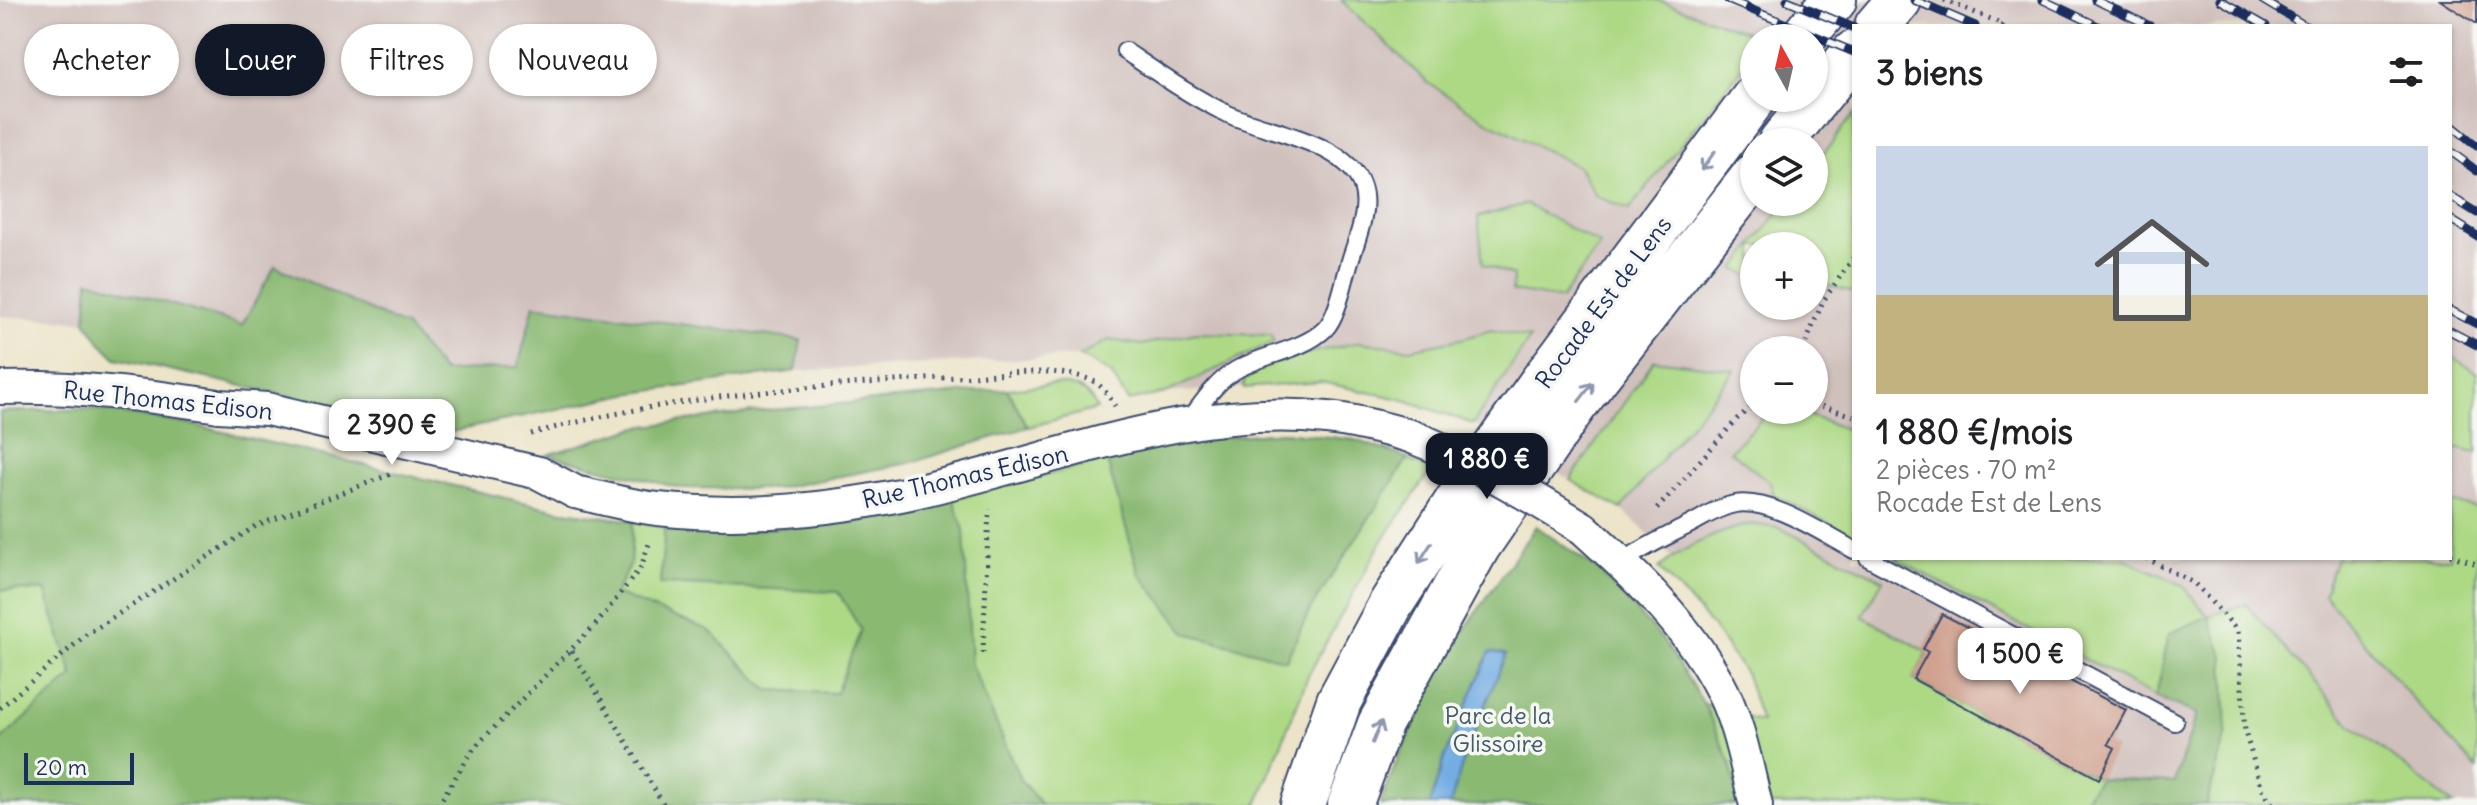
<!DOCTYPE html>
<html lang="fr">
<meta charset="utf-8">
<style>
:root{--surface:#fff;--page:#f2f2f2;--text:#202124;--muted:#757577;--accent:#111827}
body{margin:0;font-family:Delius,sans-serif;background:var(--page);color:var(--text);height:100vh;display:flex;flex-direction:column;font-size:30px;white-space:nowrap}
*{box-sizing:border-box;margin:0}
p{font-size:26px;color:var(--muted)}
.icon{flex:none;width:44px;height:44px;fill:none;stroke:currentColor;stroke-width:2;stroke-linecap:round;stroke-linejoin:round}
.map{position:relative;flex:1;overflow:hidden}
.side{position:absolute;left:1852px;top:24px;width:600px;height:536px;display:flex;flex-direction:column;background:var(--surface);border-radius:0px;box-shadow:0 2px 6px #0004}
.side>*{flex:none}
.top-card{position:absolute;left:24px;top:24px;width:760px;height:72px;display:flex;gap:16px}
.needle{width:52px;rotate:352deg}
.fabs{position:absolute;left:1740px;top:24px;display:grid;gap:16px}
.fabs a{display:grid;place-items:center;width:88px;height:88px;border-radius:50%;background:var(--surface);box-shadow:0 2px 6px #0004;font-size:40px}
.scale{position:absolute;left:24px;bottom:20px;width:110px;box-sizing:border-box;padding-left:8px;border:4px solid #1b2f5e;border-top:0;font-size:22px;line-height:28px;white-space:nowrap;color:#1b2f5e;-webkit-text-stroke:6px #f6f6f2;paint-order:stroke}
.price{position:absolute;translate:-50% -68px;padding:0 18px;border-radius:16px;background:#fff;color:#222;font-size:26px;line-height:52px;filter:drop-shadow(0 2px 4px #0008)}
.price::after{content:'';position:absolute;left:50%;top:48px;width:24px;height:18px;margin-left:-12px;background:inherit;clip-path:polygon(0 0,100% 0,50% 100%)}
.price.current{background:var(--accent);color:#fff}
ul{padding:0;list-style:none}
li{display:grid;align-content:center;gap:16px;height:424px;padding:0 24px}
li span{display:grid;place-items:center;height:248px;border-radius:0px;color:#555}
li>.icon{margin-inline-start:auto}
span .icon{width:144px;height:144px;fill:#fffc;stroke-width:1}
li b{font-size:34px}
h2{display:flex;justify-content:space-between;align-items:center;height:96px;padding:0 24px;font-size:34px}
.chip{padding:0 28px;border-radius:36px;background:var(--surface);box-shadow:0 2px 6px #0004;font-size:28px;line-height:72px}
.chip.current{background:var(--accent);color:#fff}
.map>svg:first-child{display:block}
.industrial{fill:#d0c0bc;fill-rule:evenodd}
.green{fill:#add985;stroke:#648472;stroke-width:2}
.forest{fill:#8ab972;stroke:#527468;stroke-width:2}
.water{fill:#73ade3;stroke:#476ea0;stroke-width:2}
.building{fill:#d0a18f}
.lines{fill:none;stroke-linecap:round;stroke-linejoin:round}
.service-casing{stroke:#3a4a6e;stroke-width:20}
.minor-casing{stroke:#3a4a6e;stroke-width:36}
.motorway-casing{stroke:#3a4a6e;stroke-width:48}
.path{stroke:#3a4a6e;stroke-width:5;stroke-dasharray:2 6;stroke-linecap:butt}
.service{stroke:#fff;stroke-width:16}
.minor{stroke:#fff;stroke-width:32}
.motorway{stroke:#fff;stroke-width:44}
.rail-casing{stroke:#1b2f5e;stroke-width:9}
.rail{stroke:#f6f6f2;stroke-width:6;stroke-dasharray:18;stroke-linecap:butt}
.minor-bridge-casing{stroke:#3a4a6e;stroke-width:36;stroke-linecap:butt}
.minor-bridge{stroke:#fff;stroke-width:32}
.oneway{stroke:#8d97ae}
.labels{text-anchor:middle;dominant-baseline:central;stroke-width:7;stroke-linejoin:round;paint-order:stroke}
.street-label{font-size:24px;fill:#1b2f5e;stroke:#f6f6f2}
.park-label{font-size:24px;fill:#405a68;stroke:#f6f6f2}
</style>
<div class="map">
<svg width="2477" height="805" viewBox="0 0 2477 805">
<rect width="100%" height="100%" fill="#f6f6f2"/>
<filter id="ink" filterUnits="userSpaceOnUse"><feTurbulence type="fractalNoise" baseFrequency=".0125" numOctaves="2"/><feDisplacementMap in="SourceGraphic" scale="16" xChannelSelector="R" yChannelSelector="G"/><feConvolveMatrix kernelMatrix="1 2 1 2 8 2 1 2 1" color-interpolation-filters="sRGB"/></filter>
<filter id="wash" filterUnits="userSpaceOnUse"><feTurbulence type="fractalNoise" baseFrequency=".006" numOctaves="4" result="noise"/><feDisplacementMap in="SourceGraphic" scale="32" xChannelSelector="R" yChannelSelector="G"/><feGaussianBlur stdDeviation="1.8" result="paint"/><feColorMatrix in="noise" values="0 0 0 0 0 0 0 0 0 0 0 0 0 0 0 0 0 1.4 0 .05"/><feComposite in="paint" operator="in"/></filter>
<g filter="url(#wash)">
<rect width="100%" height="100%" fill="#ece4c8"/>
<path class="industrial" d="M0 0H2477V805H1973L1892 764 1621 509 1473 424 1405 400 1321 382 1166 393 1128 401 1111 374 1080 356 796 371 627 394 451 432 116 358 100 342 86 321 0 316ZM1854 26H2450V558H1854ZM1754 38H1814V98H1754ZM1754 142H1814V202H1754ZM1754 246H1814V306H1754ZM1754 350H1814V410H1754Z"/>
<path class="green" d="M1341 0H1657L1763 38H1754V52L1629 210 1596 196 1579 167 1485 120 1427 82Z
M1854 114V292L1814 282V246H1754V278L1735 269 1786 202H1814V166Z
M1526 204 1600 245 1561 299 1512 291 1513 276 1483 264 1478 217Z
M1491 330 1530 338 1473 424 1405 400 1321 382 1244 388V375L1291 357 1360 342 1410 349 1465 338Z
M1195 333 1271 335 1274 342 1166 393 1128 401 1111 374 1080 356 1109 340 1142 345Z
M2450 355 2477 373V453L2450 447Z
M1654 360 1735 370 1621 509 1570 480Z
M1054 384C1076 385 1087 388 1097 409L1028 427 1007 389Z
M93 409 189 424 557 510 691 529 802 527 901 511 1187 440 1283 432 1355 440 1432 469 1379 546 1309 674 1257 805H0V412Z
M1771 410H1794L1854 432V537L1773 494 1770 482 1730 451Z
M2450 502 2477 508V769L2417 704 2324 595 2336 558H2450Z
M1751 524 1780 528 1883 580 1862 616 1928 652 1913 679 2099 779 2080 805H1380L1399 756 1452 648 1566 661 1761 722 1746 675 1711 625 1659 568C1685 546 1717 532 1751 524Z
M1894 558H2124L2183 585 2208 616 2246 604 2351 725 2454 805H2206L2227 733 2169 634 2156 697Z"/>
<path class="forest" d="M275 266 406 327 443 372 518 367 534 305 801 340 796 371 627 394 451 432 116 358 100 342 86 321 89 280 242 325Z
M1007 389 1028 427 909 463 774 489 680 488 547 455 638 427 761 411Z
M93 409 189 424 557 510 633 521 630 565 615 594 709 630 768 690 836 693 861 630 838 592 660 584 665 525C758 539 863 520 953 498L964 530 971 665 1021 781 1042 805H0V741L73 676 45 591 0 590V412Z
M1283 432 1355 440 1408 458 1311 608 1286 660 1187 633 1139 573 1106 458 1187 440Z
M1536 526 1599 571 1663 640 1704 704 1729 759 1740 805H1450L1463 761 1505 654 1490 652 1444 759 1430 805H1380L1399 756 1452 648Z
M2208 616 2224 657 2227 733 2206 805H2080L2099 779 2174 782 2197 714 2156 697 2169 634Z"/>
<path class="water" d="M1490 652 1506 654 1463 761 1450 805H1430L1444 759Z"/>
<g id="blocks">
<path class="building" d="M2440 0H2477V24Z
M1942 614 2126 710 2108 744 2115 748 2099 779 1913 679 1928 652 1923 649Z"/>
</g>
</g>
<g filter="url(#ink)">
<use href="#blocks" fill-opacity="0" stroke="#3a4a6e" stroke-width="2"/>
<g class="lines">
<defs>
<path id="service" d="M1125 51C1159 74 1193 98 1230 115 1268 132 1345 142 1361 184 1371 208 1357 238 1350 261 1344 280 1338 316 1325 329 1302 351 1263 354 1236 370 1215 382 1202 404 1187 423
M1868 558 2175 722
M1621 563C1643 547 1662 539 1685 527 1702 519 1717 507 1735 504 1772 498 1823 534 1854 550"/>
<path id="minor" d="M0 388C75 386 146 395 219 406
M575 492C602 498 630 506 658 509 741 518 823 511 905 494 1044 465 1183 402 1327 418 1356 421 1383 428 1410 436
M1583 528C1633 573 1684 621 1717 681 1738 718 1746 764 1756 805"/>
<path id="motorway" d="M1877 26 1899 0
M1802 38 1834 0
M1781 142 1854 53
M1303 805 1339 701 1391 604 1458 500 1542 382 1754 98
M1350 805 1380 724 1478 546 1574 406 1754 176"/>
</defs>
<use href="#service" class="service-casing"/>
<use href="#minor" class="minor-casing"/>
<use href="#motorway" class="motorway-casing"/>
<path class="path" d="M1944 0 2003 24 2002 26
M1803 350 1823 301 1854 257
M1814 404 1854 416
M531 434C670 395 814 386 958 377 997 375 1053 365 1091 380 1102 385 1109 396 1115 406
M1657 509 1738 418 1754 405
M2450 555 2477 564
M2146 558 2194 583 2238 631 2245 732 2262 789 2273 805
M572 651 664 805
M983 653 989 509
M0 708 87 634 256 526 391 474
M438 805 474 748 599 621 641 567 650 541"/>
<use href="#service" class="service"/>
<use href="#minor" class="minor"/>
<use href="#motorway" class="motorway"/>
<defs>
<path id="rail" d="M1728 0 1854 52
M1787 0 1854 28
M1914 0 1975 26
M2043 0 2098 26
M2095 0 2150 26
M2220 0 2266 26
M2262 0 2306 26
M2450 124 2477 146
M2450 151 2477 171
M2450 196 2477 213
M2450 219 2477 236
M2450 310 2477 324
M2450 331 2477 345"/>
</defs>
<use href="#rail" class="rail-casing"/>
<use href="#rail" class="rail"/>
<defs>
<path id="minor-bridge" d="M219 406 267 409 539 473 575 492
M1410 436C1472 460 1526 493 1583 528"/>
</defs>
<use href="#minor-bridge" class="minor-bridge-casing"/>
<use href="#minor-bridge" class="minor-bridge"/>
</g>
<defs><path id="oneway-shaft" d="M-6 0H5M1.5-3L5.5 0L1.5 3" fill="none" stroke-width="1.6" stroke-linecap="round" stroke-linejoin="round" transform="scale(2)"/></defs>
<g class="oneway">
<use href="#oneway-shaft" transform="translate(1708 161) rotate(126)"/>
<use href="#oneway-shaft" transform="translate(1586 392) rotate(-52)"/>
<use href="#oneway-shaft" transform="translate(1425 553) rotate(123)"/>
<use href="#oneway-shaft" transform="translate(1377 732) rotate(-68)"/>
</g>
</g>
<g class="labels">
<g class="street-label">
<text transform="translate(1603 302) rotate(-53)">Rocade Est de Lens</text>
<text transform="translate(168 400) rotate(6)">Rue Thomas Edison</text>
<text transform="translate(965 476) rotate(-13)">Rue Thomas Edison</text>
</g>
<g class="park-label">
<text x="1498" y="715">Parc de la<tspan x="1498" dy="28">Glissoire</tspan></text>
</g>
</g>
</svg>
<div class="fabs">
<a><svg class="needle" viewBox="-14 -14 28 28"><path d="M0-13l5 13h-10z" fill="#e53935"/><path d="M0 13l5-13h-10z" fill="#757577"/></svg></a>
<a><svg class="icon" aria-label="layers" viewBox="0 0 24 24"><path d="M12 4l9 5-9 5-9-5zM3 14l9 5 9-5"/></svg></a>
<a>+</a>
<a>−</a>
</div>
<div class="scale">20 m</div>
<b class="price" style="left:392px;top:467px">2 390 €</b>
<b class="price current" style="left:1487px;top:501px">1 880 €</b>
<b class="price" style="left:2020px;top:696px">1 500 €</b>
<div class="top-card">
<a class="chip">Acheter</a>
<a class="chip current">Louer</a>
<a class="chip">Filtres</a>
<a class="chip">Nouveau</a>
</div>
<section class="side">
<h2>3 biens<svg class="icon" aria-label="filters" viewBox="0 0 24 24"><path d="M4 7h16M4 17h16"/><circle cx="9" cy="7" r="2"/><circle cx="15" cy="17" r="2"/></svg></h2>
<ul>
<li><span style="background:linear-gradient(#c9d6e8 60%,#c2b280 0)"><svg class="icon" aria-label="home" viewBox="0 0 24 24"><path d="M3 11l9-7 9 7M6 9v11h12V9"/></svg></span><div><b>1 880 €/mois</b><p>2 pièces · 70 m²</p><p>Rocade Est de Lens</p></div></li>
</ul>
</section>
</div>
